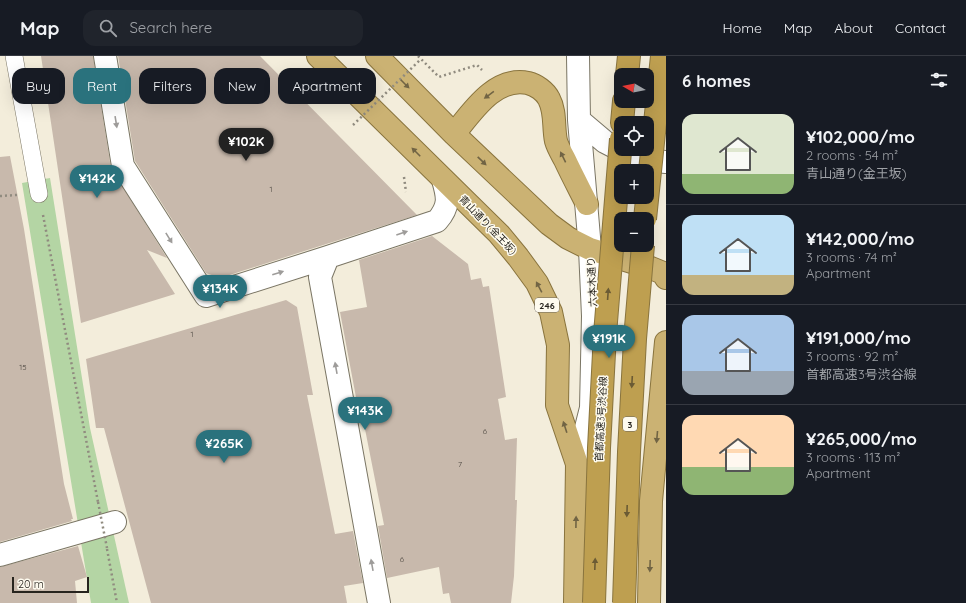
<!DOCTYPE html>
<meta charset="utf-8">
<style>
:root{--surface:#171b24;--page:#20242c;--text:#f1f3f6;--muted:#9ea1a6;--line:#363941;--accent:#2a727d}
body{margin:0;font-family:Quicksand,"Noto Sans JP",sans-serif;background:var(--page);color:var(--text);height:100vh;display:flex;flex-direction:column;font-size:15px;white-space:nowrap}
*{box-sizing:border-box;margin:0}
p{font-size:13px;color:var(--muted)}
.icon{flex:none;width:22px;height:22px;fill:none;stroke:currentColor;stroke-width:2;stroke-linecap:round;stroke-linejoin:round}
.map{position:relative;flex:1;overflow:hidden}
.drawer{display:flex;flex-direction:column;background:var(--surface);width:300px}
.drawer>*{flex:none}
.top-card{position:absolute;left:12px;top:12px;width:380px;height:36px;display:flex;gap:8px}
.needle{width:26px;rotate:279deg}
.tools{position:absolute;left:614px;top:12px;display:grid;gap:8px}
.tools a{display:grid;place-items:center;width:40px;height:40px;border-radius:8px;background:var(--surface);box-shadow:0 4px 16px #0002;font-size:20px}
.scale{position:absolute;left:12px;bottom:10px;width:77px;box-sizing:border-box;padding-left:4px;border:2px solid #27241e;border-top:0;font-size:11px;line-height:14px;white-space:nowrap;color:#27241e;-webkit-text-stroke:3px #fefbef;paint-order:stroke}
.price{position:absolute;translate:-50% -34px;padding:0 9px;border-radius:14px;background:var(--accent);color:#fff;font-size:13px;line-height:26px;filter:drop-shadow(0 1px 2px #0008)}
.price::after{content:'';position:absolute;left:50%;top:24px;width:12px;height:9px;margin-left:-6px;background:inherit;clip-path:polygon(0 0,100% 0,50% 100%)}
.price.on{background:#222;color:#fff}
ul{padding:0;list-style:none}
li{display:flex;align-items:center;gap:12px;height:100px;padding:0 16px}
li+li{border-top:1px solid var(--line)}
li span{display:grid;place-items:center;flex:none;width:112px;height:80px;border-radius:12px;color:#555}
li>.icon{margin-inline-start:auto}
span .icon{width:48px;height:48px;fill:#fffc;stroke-width:1}
li b{font-size:17px}
h2{display:flex;justify-content:space-between;align-items:center;height:48px;padding:0 16px;font-size:17px}
.chip{padding:0 14px;border-radius:12px;background:var(--surface);box-shadow:0 4px 16px #0002;font-size:14px;line-height:36px}
.chip.on{background:var(--accent);color:#fff}
header{display:flex;align-items:center;gap:24px;box-sizing:border-box;height:56px;padding:0 20px;background:var(--surface);border-bottom:1px solid var(--line)}
header strong{font-size:19px}
nav{display:flex;gap:22px;margin-inline-start:auto;font-size:14px}
.search{width:280px;height:36px;background:var(--page);display:flex;align-items:center;gap:10px;box-sizing:border-box;padding:0 14px;border-radius:12px;color:var(--muted);font-size:15px}
main{display:flex;flex:1;min-height:0}
.map>svg:first-child{display:block}
.green{fill:#b4d5a4}
.building{fill:#c8b9ac}
.lines{fill:none;stroke-linecap:round;stroke-linejoin:round}
.pedestrian-casing{stroke:#7a7564;stroke-width:18}
.minor-casing{stroke:#7a7564;stroke-width:24}
.secondary-casing{stroke:#7a7564;stroke-width:24}
.trunk-casing{stroke:#89743e;stroke-width:24}
.motorway-casing{stroke:#89743e;stroke-width:24}
.path{stroke:#908b7f;stroke-width:2.5;stroke-dasharray:2 3;stroke-linecap:butt}
.pedestrian{stroke:#fff;stroke-width:17}
.minor{stroke:#fff;stroke-width:22}
.secondary{stroke:#fff;stroke-width:22}
.trunk{stroke:#cbb273;stroke-width:22}
.motorway{stroke:#be9f50;stroke-width:22}
.motorway-bridge-casing{stroke:#89743e;stroke-width:24;stroke-linecap:butt}
.path-bridge{stroke:#908b7f;stroke-width:2.5;stroke-dasharray:2 3;stroke-linecap:butt}
.motorway-bridge{stroke:#be9f50;stroke-width:22}
.oneway{fill:#716444}
.oneway2{fill:#9e9c9a}
.oneway3{fill:#6b5b34}
.labels{text-anchor:middle;dominant-baseline:central;stroke-width:3;stroke-linejoin:round;paint-order:stroke}
.number-label{font-size:8px;fill:#4f4942}
.shield{fill:#fefbef;stroke:#68645d;stroke-width:1}
.shield-label{font-size:9px;font-weight:bold;fill:#27241e}
.street-label{font-size:10px;fill:#27241e;stroke:#fefbef}
</style>
<header>
<strong>Map</strong>
<div class="search"><svg class="icon" aria-label="search" viewBox="0 0 24 24"><circle cx="10" cy="10" r="6"/><path d="M15 15l6 6"/></svg>Search here</div>
<nav><a>Home</a><a>Map</a><a>About</a><a>Contact</a></nav>
</header>
<main>
<div class="map">
<svg width="666" height="547" viewBox="0 0 666 547">
<rect width="100%" height="100%" fill="#f3eddb"/>
<path class="green" d="M50 122 90 372 129 547H91L22 127Z"/>
<path class="building" d="M41 0H93L111 112 167 202 147 194 175 238 81 267Z
M118 0H260L417 159 220 222 206 217 135 105Z
M10 100 24 173 64 428 73 463H71L72 465 0 486V101Z
M432 180 468 208 471 224 481 222 483 231 489 230 506 341 498 343 505 384 517 382 515 444H517L514 520 511 547H451L449 537 443 538 439 511 387 522 378 470 384 469 364 368H361L340 256 367 251 359 204Z
M286 244 297 251 313 339H307L335 478 353 475 363 527 344 530 347 547H151L104 372H96L86 303Z
M78 490 87 521 75 525 77 547H0V511Z"/>
<g class="lines">
<defs>
<path id="pedestrian" d="M14 0 39 138"/>
<path id="minor" d="M105 0 123 110 206 240 328 201 437 165C450 150 448 141 443 124
M328 201 320 221 379 547
M0 499 115 466"/>
<path id="secondary" d="M579 64 605 86 638 103 666 106
M577 408 591 352 593 260 590 193 579 64 578 0"/>
<path id="trunk" d="M318 0 499 178 518 201 537 227 551 256 558 289 557 349 577 408 575 547
M377 0 454 78 549 168 568 182 590 193 651 212 663 217 666 222
M454 78C472 56 495 20 528 27 536 29 545 35 549 43 556 56 553 71 556 85 558 92 562 98 565 104 572 119 580 134 587 148
M649 547 651 445 666 286"/>
<path id="motorway" d="M627 19 629 0
M622 67 624 45"/>
</defs>
<use href="#pedestrian" class="pedestrian-casing"/>
<use href="#minor" class="minor-casing"/>
<use href="#secondary" class="secondary-casing"/>
<use href="#trunk" class="trunk-casing"/>
<use href="#motorway" class="motorway-casing"/>
<path class="path" d="M418 0 439 21 477 9 482 14
M292 19 308 27
M404 121 406 136
M0 140 17 139
M43 159 98 446
M107 493 117 547"/>
<use href="#pedestrian" class="pedestrian"/>
<use href="#minor" class="minor"/>
<use href="#secondary" class="secondary"/>
<use href="#trunk" class="trunk"/>
<use href="#motorway" class="motorway"/>
<defs>
<path id="motorway-bridge" d="M645 163 662 0
M594 547 599 392 605 278 621 83
M624 547 629 396 635 283 643 189"/>
</defs>
<use href="#motorway-bridge" class="motorway-bridge-casing"/>
<path class="path-bridge" d="M353 69 421 3
M98 446 107 492"/>
<use href="#motorway-bridge" class="motorway-bridge"/>
</g>
<defs><path id="oneway-solid" d="M-6-.8H1V-3.2L6.5 0L1 3.2V.8H-6Z"/></defs>
<g class="oneway">
<use href="#oneway-solid" transform="translate(405 28) rotate(45)"/>
<use href="#oneway-solid" transform="translate(489 39) rotate(144)"/>
<use href="#oneway-solid" transform="translate(416 96) rotate(-135)"/>
<use href="#oneway-solid" transform="translate(563 101) rotate(-116)"/>
<use href="#oneway-solid" transform="translate(482 105) rotate(44)"/>
<use href="#oneway-solid" transform="translate(539 231) rotate(-118)"/>
<use href="#oneway-solid" transform="translate(565 371) rotate(-108)"/>
<use href="#oneway-solid" transform="translate(657 381) rotate(95)"/>
<use href="#oneway-solid" transform="translate(576 466) rotate(-89)"/>
<use href="#oneway-solid" transform="translate(650 510) rotate(92)"/>
</g>
<g class="oneway2">
<use href="#oneway-solid" transform="translate(116 66) rotate(81)"/>
<use href="#oneway-solid" transform="translate(402 177) rotate(-19)"/>
<use href="#oneway-solid" transform="translate(169 182) rotate(58)"/>
<use href="#oneway-solid" transform="translate(278 217) rotate(-17)"/>
<use href="#oneway-solid" transform="translate(336 312) rotate(-100)"/>
<use href="#oneway-solid" transform="translate(372 509) rotate(-100)"/>
</g>
<g class="oneway3">
<use href="#oneway-solid" transform="translate(608 238) rotate(-86)"/>
<use href="#oneway-solid" transform="translate(632 326) rotate(93)"/>
<use href="#oneway-solid" transform="translate(627 455) rotate(92)"/>
<use href="#oneway-solid" transform="translate(595 508) rotate(-88)"/>
</g>
<g class="labels">
<g class="number-label">
<text x="271" y="133">1</text>
<text x="192" y="278">1</text>
<text x="23" y="311">15</text>
<text x="485" y="375">6</text>
<text x="460" y="408">7</text>
<text x="402" y="503">6</text>
</g>
<g class="shield">
<rect x="535" y="242" width="24" height="14" rx="3"/>
<rect x="623" y="361" width="14" height="14" rx="3"/>
</g>
<g class="shield-label">
<text x="547" y="249">246</text>
<text x="630" y="368">3</text>
</g>
<g class="street-label">
<text transform="translate(488 169) rotate(46)">青山通り(金王坂)</text>
<text transform="translate(592 226) rotate(-93)">六本木通り</text>
<text transform="translate(601 363) rotate(-87)">首都高速3号渋谷線</text>
</g>
</g>
</svg>
<div class="tools">
<a><svg class="needle" viewBox="-14 -14 28 28"><path d="M0-13l5 13h-10z" fill="#e53935"/><path d="M0 13l5-13h-10z" fill="#9ea1a6"/></svg></a>
<a><svg class="icon" aria-label="locate" viewBox="0 0 24 24"><circle cx="12" cy="12" r="6"/><path d="M12 2v4M12 18v4M2 12h4M18 12h4"/></svg></a>
<a>+</a>
<a>−</a>
</div>
<div class="scale">20 m</div>
<b class="price on" style="left:246px;top:106px">¥102K</b>
<b class="price" style="left:97px;top:143px">¥142K</b>
<b class="price" style="left:220px;top:253px">¥134K</b>
<b class="price" style="left:609px;top:303px">¥191K</b>
<b class="price" style="left:365px;top:375px">¥143K</b>
<b class="price" style="left:224px;top:408px">¥265K</b>
<div class="top-card">
<a class="chip">Buy</a>
<a class="chip on">Rent</a>
<a class="chip">Filters</a>
<a class="chip">New</a>
<a class="chip">Apartment</a>
</div>
</div>
<section class="drawer">
<h2>6 homes<svg class="icon" aria-label="filters" viewBox="0 0 24 24"><path d="M4 7h16M4 17h16"/><circle cx="9" cy="7" r="2"/><circle cx="15" cy="17" r="2"/></svg></h2>
<ul>
<li><span style="background:linear-gradient(#dfe7d0 75%,#8fb573 0)"><svg class="icon" aria-label="home" viewBox="0 0 24 24"><path d="M3 11l9-7 9 7M6 9v11h12V9"/></svg></span><div><b>¥102,000/mo</b><p>2 rooms · 54 m²</p><p>青山通り(金王坂)</p></div></li>
<li><span style="background:linear-gradient(#bfe0f5 75%,#c2b280 0)"><svg class="icon" aria-label="home" viewBox="0 0 24 24"><path d="M3 11l9-7 9 7M6 9v11h12V9"/></svg></span><div><b>¥142,000/mo</b><p>3 rooms · 74 m²</p><p>Apartment</p></div></li>
<li><span style="background:linear-gradient(#a9c7e8 70%,#9aa5b1 0)"><svg class="icon" aria-label="home" viewBox="0 0 24 24"><path d="M3 11l9-7 9 7M6 9v11h12V9"/></svg></span><div><b>¥191,000/mo</b><p>3 rooms · 92 m²</p><p>首都高速3号渋谷線</p></div></li>
<li><span style="background:linear-gradient(#ffd9b3 65%,#8fb573 0)"><svg class="icon" aria-label="home" viewBox="0 0 24 24"><path d="M3 11l9-7 9 7M6 9v11h12V9"/></svg></span><div><b>¥265,000/mo</b><p>3 rooms · 113 m²</p><p>Apartment</p></div></li>
</ul>
</section>
</main>
